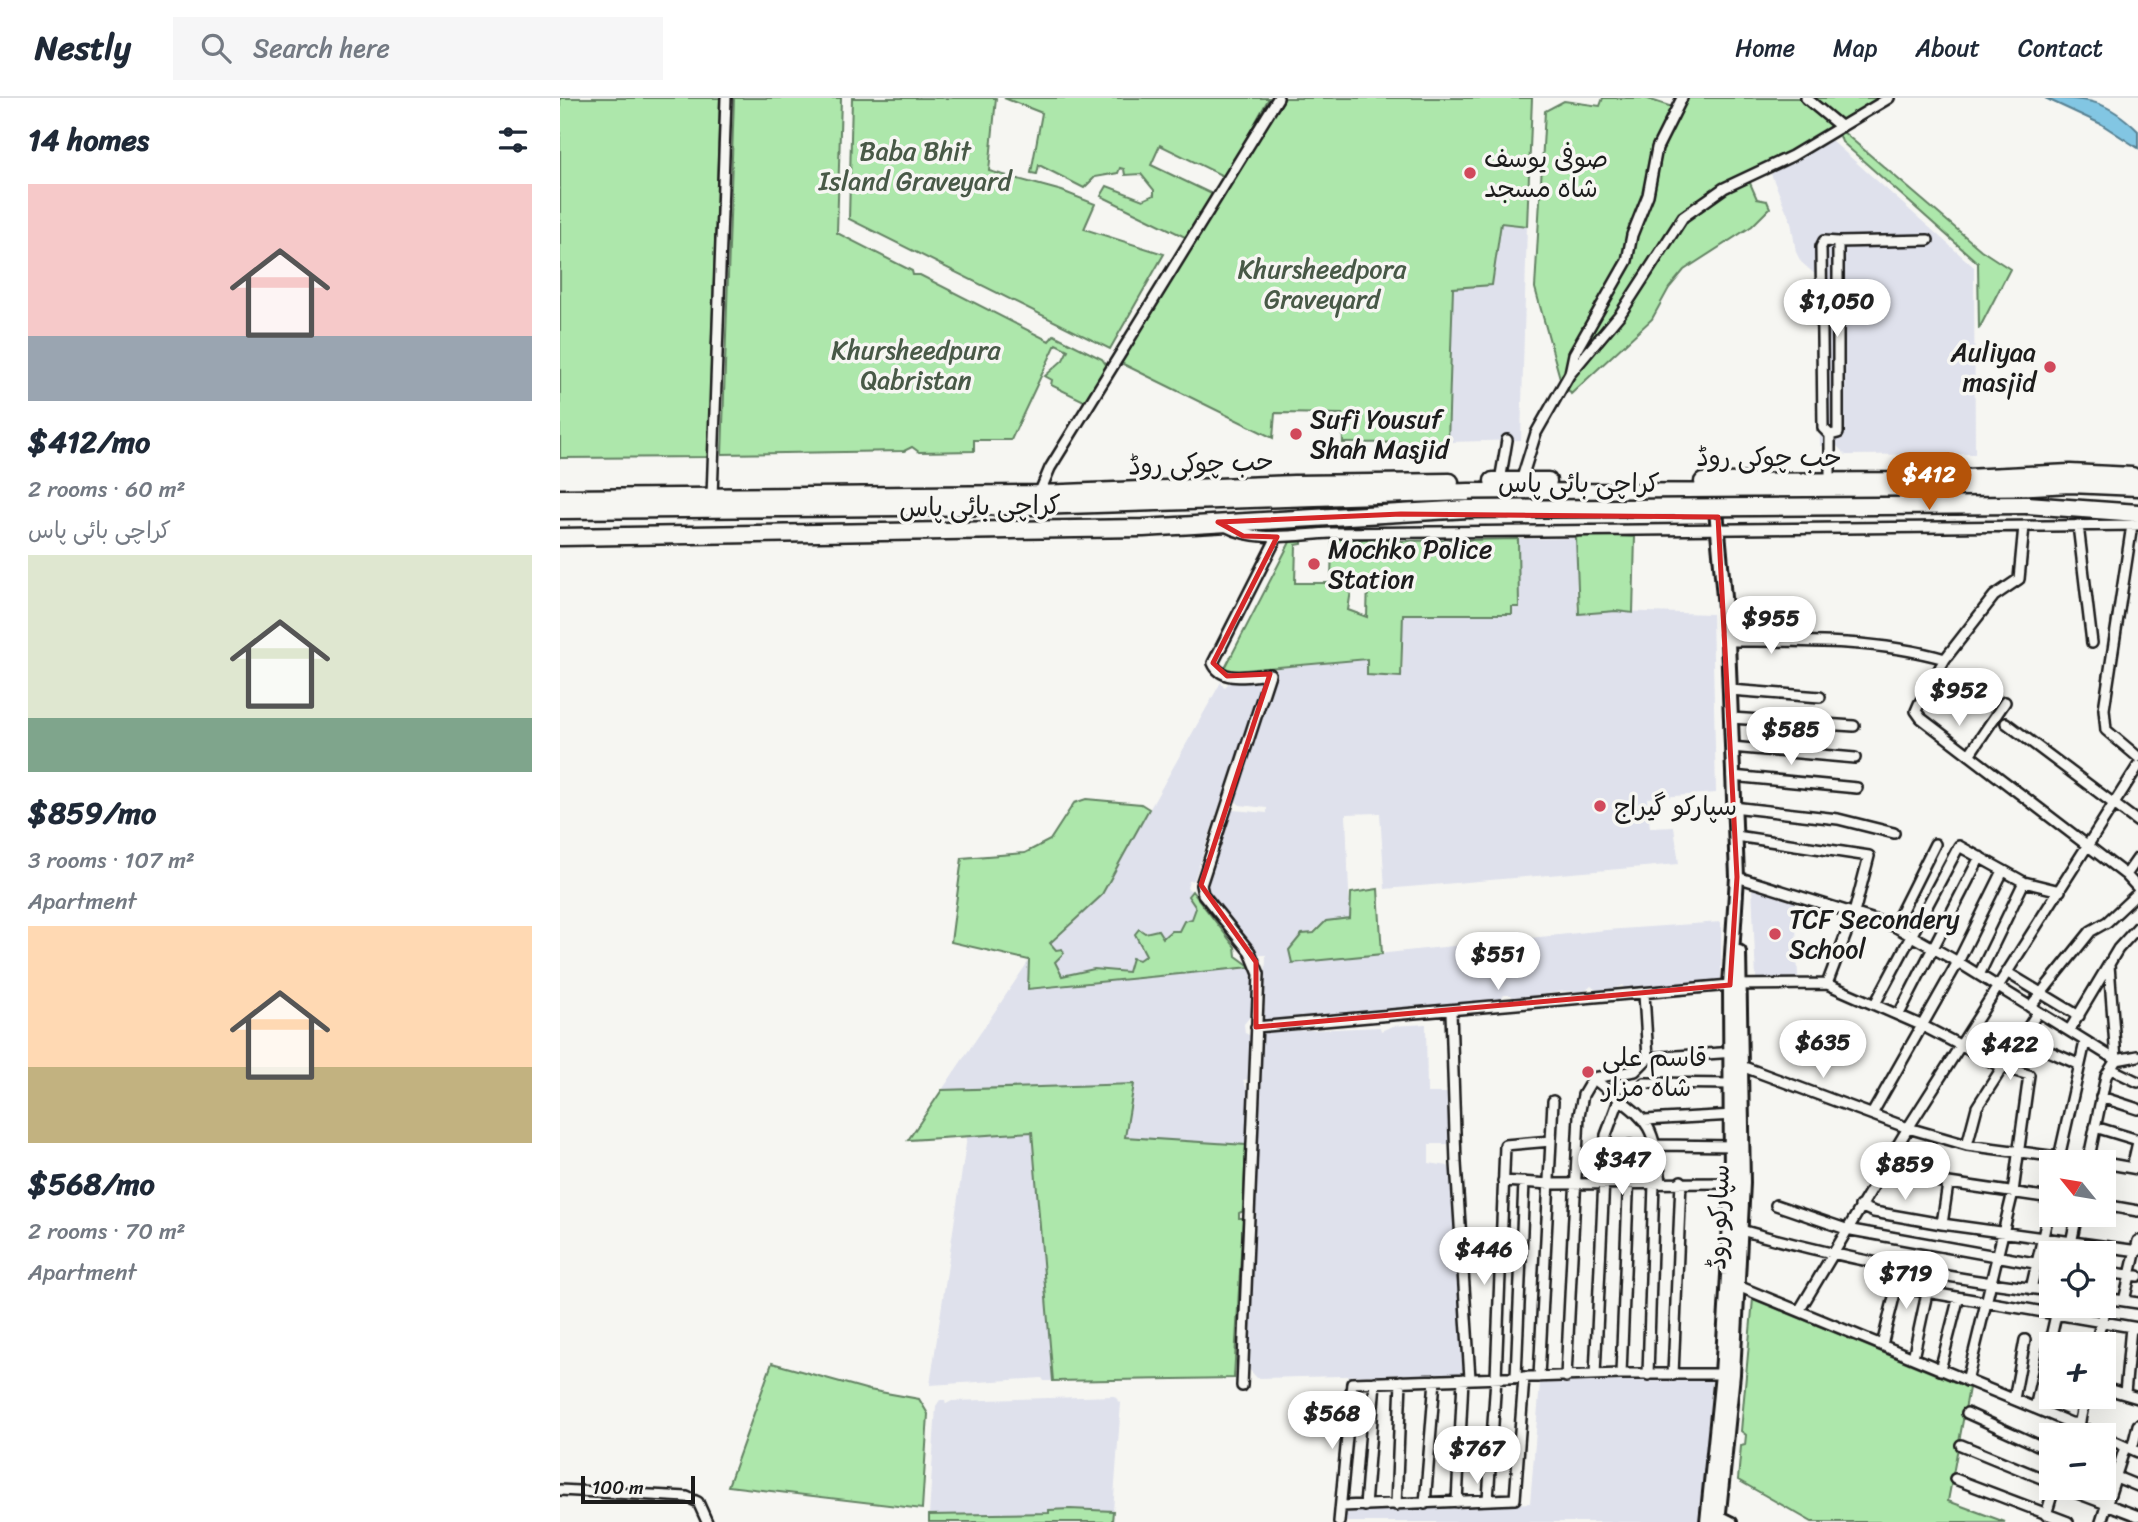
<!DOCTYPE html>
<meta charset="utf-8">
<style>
:root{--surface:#fff;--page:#f6f6f7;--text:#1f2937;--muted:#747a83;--line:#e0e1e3;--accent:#b45309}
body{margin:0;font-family:Sriracha,"Playpen Sans Arabic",sans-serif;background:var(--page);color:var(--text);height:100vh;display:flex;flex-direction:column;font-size:26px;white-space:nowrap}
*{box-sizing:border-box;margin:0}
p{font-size:23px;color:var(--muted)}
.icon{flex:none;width:38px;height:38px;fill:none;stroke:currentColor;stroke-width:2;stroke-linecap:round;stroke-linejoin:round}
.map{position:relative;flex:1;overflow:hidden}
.details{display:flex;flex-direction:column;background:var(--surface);width:560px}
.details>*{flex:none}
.needle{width:46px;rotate:300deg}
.tools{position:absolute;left:1479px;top:1052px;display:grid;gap:14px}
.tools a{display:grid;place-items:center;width:77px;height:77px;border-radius:0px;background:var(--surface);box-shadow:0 7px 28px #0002;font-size:35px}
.scale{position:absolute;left:21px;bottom:18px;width:114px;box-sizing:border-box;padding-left:7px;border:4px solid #1c1c1c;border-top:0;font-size:19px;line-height:24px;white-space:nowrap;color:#1c1c1c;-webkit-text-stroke:5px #f6f6f2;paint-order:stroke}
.price{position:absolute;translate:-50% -60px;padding:0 16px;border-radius:24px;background:#fff;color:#222;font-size:23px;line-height:46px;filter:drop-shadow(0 2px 4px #0008)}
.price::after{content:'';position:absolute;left:50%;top:42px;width:21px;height:16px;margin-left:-10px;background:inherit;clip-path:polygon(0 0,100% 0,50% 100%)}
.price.current{background:var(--accent);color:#fff}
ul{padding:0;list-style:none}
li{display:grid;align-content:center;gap:14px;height:371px;padding:0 28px}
li span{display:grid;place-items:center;height:217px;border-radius:0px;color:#555}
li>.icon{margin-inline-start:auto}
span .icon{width:126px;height:126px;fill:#fffc;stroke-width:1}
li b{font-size:30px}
h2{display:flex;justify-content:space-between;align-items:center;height:84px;padding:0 28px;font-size:30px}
header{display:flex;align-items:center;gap:42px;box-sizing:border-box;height:98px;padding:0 35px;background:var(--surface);border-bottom:2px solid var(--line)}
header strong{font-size:33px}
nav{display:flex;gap:38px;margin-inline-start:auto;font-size:24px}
.search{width:490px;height:63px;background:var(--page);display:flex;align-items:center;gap:18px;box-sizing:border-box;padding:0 24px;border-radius:0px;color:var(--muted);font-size:26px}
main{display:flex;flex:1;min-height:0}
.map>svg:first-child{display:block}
.built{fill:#dfe1ec}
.green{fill:#ade7ab;stroke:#648264;stroke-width:2;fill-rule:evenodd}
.water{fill:#82c6e3;stroke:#598293;stroke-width:2}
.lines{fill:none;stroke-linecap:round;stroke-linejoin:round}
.street-casing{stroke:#1c1c1c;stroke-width:14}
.secondary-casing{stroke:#1c1c1c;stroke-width:18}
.highway-casing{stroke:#1c1c1c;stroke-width:21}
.street{stroke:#f6f6f2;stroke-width:9}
.secondary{stroke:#f6f6f2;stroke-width:12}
.highway{stroke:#f6f6f2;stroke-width:16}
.highway-bridge-casing{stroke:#1c1c1c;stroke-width:21;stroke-linecap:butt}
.highway-bridge{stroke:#f6f6f2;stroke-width:16}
.marked{fill:none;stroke:#d62828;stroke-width:5;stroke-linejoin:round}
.poi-dot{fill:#d1495b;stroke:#f6f6f2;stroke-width:2.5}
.labels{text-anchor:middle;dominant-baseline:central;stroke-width:7;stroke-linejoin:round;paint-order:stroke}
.park-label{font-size:26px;fill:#485947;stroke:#f6f6f2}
.poi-label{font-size:26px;fill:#1c1c1c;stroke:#f6f6f2;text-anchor:start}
.street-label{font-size:26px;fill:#1c1c1c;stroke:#f6f6f2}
</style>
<header>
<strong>Nestly</strong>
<div class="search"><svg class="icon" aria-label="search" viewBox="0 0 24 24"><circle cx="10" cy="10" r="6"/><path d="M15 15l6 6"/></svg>Search here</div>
<nav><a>Home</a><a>Map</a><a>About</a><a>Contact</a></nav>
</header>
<main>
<section class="details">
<h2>14 homes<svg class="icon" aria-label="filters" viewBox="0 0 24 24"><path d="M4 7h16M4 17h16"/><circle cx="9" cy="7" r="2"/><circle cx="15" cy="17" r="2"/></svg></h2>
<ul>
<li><span style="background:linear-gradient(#f6c9c9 70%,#9aa5b1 0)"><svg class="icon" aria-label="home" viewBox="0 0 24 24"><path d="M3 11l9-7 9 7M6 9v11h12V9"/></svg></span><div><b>$412/mo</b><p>2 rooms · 60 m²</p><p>کراچی بائی پاس</p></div></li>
<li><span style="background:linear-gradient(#dfe7d0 75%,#7fa58c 0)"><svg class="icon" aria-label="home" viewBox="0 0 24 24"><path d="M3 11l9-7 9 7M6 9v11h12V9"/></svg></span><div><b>$859/mo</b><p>3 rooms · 107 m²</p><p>Apartment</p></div></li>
<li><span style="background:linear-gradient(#ffd9b3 65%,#c2b280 0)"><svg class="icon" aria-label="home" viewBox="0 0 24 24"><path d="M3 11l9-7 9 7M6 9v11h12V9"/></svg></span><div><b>$568/mo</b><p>2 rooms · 70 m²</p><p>Apartment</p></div></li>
</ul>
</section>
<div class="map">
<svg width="1578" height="1424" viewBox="0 0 1578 1424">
<rect width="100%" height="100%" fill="#f6f6f2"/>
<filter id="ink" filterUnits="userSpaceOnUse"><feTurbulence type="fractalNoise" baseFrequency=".0143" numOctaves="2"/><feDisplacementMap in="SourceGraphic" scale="14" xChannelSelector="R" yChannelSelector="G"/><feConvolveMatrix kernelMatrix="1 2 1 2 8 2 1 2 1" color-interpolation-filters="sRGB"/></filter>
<g filter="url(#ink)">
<path class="built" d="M1271 42 1414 169 1415 356 1286 357 1277 348H1260L1258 179 1241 164 1236 154 1231 124 1211 76Z
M941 125 967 128 961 342 888 344 893 189Z
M1016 440 1017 511 1020 515 1056 513 1152 516 1156 695 1087 700 1090 730 1114 729 1119 766 825 791 820 715 786 716 790 820 766 823 729 852 732 865 1046 832 1161 824V884L1090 890 1065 891 1062 887 1053 892 1037 893 1031 888 1024 894 1005 893 954 901 951 897H944L940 903 905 906 896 904 893 908 831 914 823 910 820 916 704 923 706 857H697L646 794 669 716 673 712 707 715V710L680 707 671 699 717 569 807 561 843 574V516H952V509H958V441Z
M702 583 634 782 629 783 627 790 632 793 629 798 636 810 632 821 619 833 602 840 580 831 579 848 586 857 569 874 534 871 502 878 495 864 496 853 489 845 541 798 661 584 664 590 670 584Z
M1192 789 1235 802 1238 879 1196 882Z
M468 864V891L691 869 694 874 692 916 684 926 685 935 691 938 689 981 683 982 689 996 686 1047 565 1040 573 986 382 992Z
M866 926 867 995H888L890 1046H869V1065L888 1068 891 1075 904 1269 901 1275 697 1280 687 1269 702 934 820 929 821 933 832 928Z
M472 1034 493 1283H484L482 1280 370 1287 407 1039Z
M1152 1281 1140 1424H783L784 1415 970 1405 980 1285Z
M554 1298 561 1305 553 1413 510 1411 489 1415 369 1417 376 1308 380 1302H385L386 1306 392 1303Z"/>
<path class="green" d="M0 0H160L148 359 0 360Z
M174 0H281L277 135 352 173 353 177H360L489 243 494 237 542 261 547 268 526 304 491 287 492 282 485 278 503 262 508 252 496 246 451 342H414V353L359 354 352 349 344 353 162 356Z
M292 0H436L429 73 502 93 535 106 524 131 604 156 550 251 289 121Z
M444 0H709L665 79 600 47 591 67 654 97 644 113 639 115 640 120 627 140 541 98 547 88 583 102 594 97V92L581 76 565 77 564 71 560 70 558 75 535 79 524 90 479 67 477 76 471 75 482 15Z
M725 0H972L967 128 941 125 932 187 893 190 888 344 783 345 782 316 715 315 713 340 559 264Z
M1043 0H1085L1112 9 1117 0H1323L1238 51 1186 76 1197 101 1207 103 1210 110 1192 128 1124 172 1109 190 1092 221 1011 296 1000 280 975 190 985 13 1004 3 1040 8Z
M1282 33 1421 152 1450 171 1419 231 1418 165 1282 44 1279 35Z
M1023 436 1075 439 1073 515 1056 513 1019 516 1016 440Z
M772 440 841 443 958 441 959 509H952V516H843L841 579 807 577V561L663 574 730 444 742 443V446L736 447 735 485H771ZM803 481H808L807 519 788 512 792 486H803Z
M526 701 581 706 589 711 541 798 490 845 496 852 502 851 504 855 495 864 502 878 534 871 568 874 572 860 579 862 586 857 575 836 579 831 585 835 598 832 603 840 611 833H619L624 823 632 821 636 810 628 798 632 793 675 849 676 858 691 869 468 891 469 862 391 844 402 760 465 755 490 742 514 705Z
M818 791 822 856 732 865 729 852 742 836 754 835 766 823 790 820 791 795Z
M574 986 565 1039 686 1047 683 1113 679 1115V1120H683L674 1280 493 1283 472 1034 348 1042 382 992Z
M1193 1201 1409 1290 1388 1403 1445 1424H1252L1178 1382 1181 1348 1185 1347 1186 1337 1181 1333Z
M212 1265 309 1292 359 1301 368 1316 362 1411 168 1388Z
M510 1411 553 1413 552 1424H369V1417L489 1415V1412Z"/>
<path class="water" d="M1485 0C1527 0 1547 2 1578 33V50L1541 26Z"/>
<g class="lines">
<defs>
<path id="street" d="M1246 0 1281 29
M1010 275 1014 256 1067 163 1072 137 1088 97 1097 50 1122 0
M1270 337 1263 330 1261 149 1264 143 1278 144
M940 383 947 342
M961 383 976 335 1009 277 1061 215 1123 119 1164 90 1232 58 1329 0
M1270 383V337L1278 335V144L1368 142
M479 396 490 370 718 0
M152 399 166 0
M1518 427 1532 545
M1572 427 1544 611 1546 632 1578 659
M665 428C697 445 735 437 770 435L1578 427
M1168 543C1240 543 1315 541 1385 561L1359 606 1356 613 1361 620 1566 777 1578 790
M1385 561 1434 498 1459 481 1464 428
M1170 592 1260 599
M1171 620 1294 628
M1446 625 1578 724
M1171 649 1295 660
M1409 657 1445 604
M1172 678 1297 690
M1173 709 1278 721 1334 735
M1176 738 1309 758 1294 815 1267 886
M1566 777 1578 760
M1177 779 1334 828 1398 864 1556 962 1549 867
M1334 828 1375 746
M1448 875 1519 918
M1419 877 1464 784
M1084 896 1088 960
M1315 906 1399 748 1464 784 1500 793
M1470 909 1531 833 1547 824 1578 795
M891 914 896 1065 910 1280
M1339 916 1420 759
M696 929 1170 887 1267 886 1363 928 1442 969 1469 977 1453 1094 1407 1283
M1509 933 1558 851 1578 829
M1461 941 1518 966
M1176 966 1348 1030 1407 1047 1536 1064
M1551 971 1578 984
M1033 980 1075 973 1088 960 1175 954
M1033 980C1083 1022 1094 1015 1101 1085
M1084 985 1173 986
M1541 999 1578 1011
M1312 1016 1398 864 1443 773
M1085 1022 1174 1017
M1535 1029 1578 1042
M1097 1047 1176 1048
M1407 1047 1417 1009 1478 914
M1498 1064 1525 944
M1528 1064 1546 978 1556 962 1578 958
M1544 1065 1578 1071
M1572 1070 1578 1044
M1321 1075 1491 1100
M943 1083 990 1086 1175 1085
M1388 1086 1382 1126 1578 1153
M1216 1107 1286 1131 1491 1168
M1544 1107 1578 1113
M1300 1108 1314 1114 1382 1126
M1181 1132C1283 1161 1385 1180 1491 1193
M1509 1155 1517 1116
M1544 1174 1578 1178
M1178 1188 1540 1337
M1337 1189 1578 1230
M1471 1191 1491 1104
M1544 1200 1578 1205
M1564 1203 1578 1143
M1239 1213 1348 1030 1578 668
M1536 1246 1547 1201
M1322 1247 1341 1171
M1353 1260 1367 1195
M1380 1272 1398 1202
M1061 1276 1070 1047
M1035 1277 1046 1037 1059 1002
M1088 1277 1094 1085
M1113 1277 1121 1083
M956 1279 964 1084
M979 1279 993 1003
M1006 1279 1019 1017 1023 997 1033 980
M682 1288 699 876 690 854 643 796 641 787 710 576C692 577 662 586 653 565L717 439
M1544 1290 1578 1300
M1565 1295 1571 1229
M1454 1301 1465 1242
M1475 1310 1498 1208
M1407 1315 1491 1353
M1519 1328 1525 1298
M1510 1337 1514 1325
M1544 1339 1578 1354
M1401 1347 1491 1384
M1572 1351 1578 1327
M1544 1374 1578 1388
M1395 1381 1508 1424
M1504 1390 1578 1418
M0 1392 127 1399 138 1404 147 1424
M928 1402 936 1280 945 1047 991 1043
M897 1404 903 1281
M865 1406 875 1282
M836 1407 841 1283
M782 1408 955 1401 964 1279
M805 1408 815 1284
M1158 1417 1172 1424
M1486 1417 1494 1390
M779 1424 792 1285 1061 1276H1165
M1541 1424 1565 1349"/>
<path id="secondary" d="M1147 1424 1162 1276 1168 1177 1171 1085 1170 887 1177 779 1168 543 1155 401
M1158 1424 1173 1276 1183 1085 1179 854"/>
<path id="highway" d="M933 383H988
M1143 384 1344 383 1510 375 1572 378
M0 400 479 396 734 386 890 384
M1467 407 1578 415
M0 412 475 408 909 394 1345 395 1510 386 1578 389
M0 439 583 430 909 411"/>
</defs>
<use href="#street" class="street-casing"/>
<use href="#secondary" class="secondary-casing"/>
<use href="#highway" class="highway-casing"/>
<use href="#street" class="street"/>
<use href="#secondary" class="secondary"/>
<use href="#highway" class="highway"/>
<defs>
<path id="highway-bridge" d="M909 411 1467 407"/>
</defs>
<use href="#highway-bridge" class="highway-bridge-casing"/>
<use href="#highway-bridge" class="highway-bridge"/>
</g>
</g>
<path class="marked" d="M841 416 1158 419 1177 779 1170 887 696 929V864L641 787 710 576 667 578 653 565 717 439 683 438 658 424Z"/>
<g class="poi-dot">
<circle cx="910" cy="75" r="7"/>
<circle cx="1490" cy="269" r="7"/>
<circle cx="736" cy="336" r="7"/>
<circle cx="754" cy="466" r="7"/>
<circle cx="1040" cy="708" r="7"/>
<circle cx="1215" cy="836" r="7"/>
<circle cx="1028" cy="974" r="7"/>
</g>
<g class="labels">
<g class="park-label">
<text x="355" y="53">Baba Bhit<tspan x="355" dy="30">Island Graveyard</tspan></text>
<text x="762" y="171">Khursheedpora<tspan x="762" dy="30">Graveyard</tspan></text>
<text x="356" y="252">Khursheedpura<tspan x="356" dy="30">Qabristan</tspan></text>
</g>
<g class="poi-label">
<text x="924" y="60">صوفی یوسف<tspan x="924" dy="30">شاہ مسجد</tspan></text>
<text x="1476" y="254" text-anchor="end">Auliyaa<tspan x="1476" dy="30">masjid</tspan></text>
<text x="750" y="321">Sufi Yousuf<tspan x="750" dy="30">Shah Masjid</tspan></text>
<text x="768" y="451">Mochko Police<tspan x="768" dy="30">Station</tspan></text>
<text x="1054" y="708">سپارکو گیراج</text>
<text x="1229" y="821">TCF Secondery<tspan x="1229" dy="30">School</tspan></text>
<text x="1042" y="959">قاسم علی<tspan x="1042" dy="30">شاہ مزار</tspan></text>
</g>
<g class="street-label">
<text x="1209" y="359">حب چوکی روڈ</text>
<text transform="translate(641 365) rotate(-2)">حب چوکی روڈ</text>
<text x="1019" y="385">کراچی بائی پاس</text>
<text transform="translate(420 408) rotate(-1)">کراچی بائی پاس</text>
<text transform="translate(1158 1119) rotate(-88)">سپارکو روڈ</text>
</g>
</g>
</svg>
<div class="tools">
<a><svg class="needle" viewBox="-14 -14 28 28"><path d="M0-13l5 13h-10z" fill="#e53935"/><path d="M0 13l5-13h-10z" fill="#747a83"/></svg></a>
<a><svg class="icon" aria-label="locate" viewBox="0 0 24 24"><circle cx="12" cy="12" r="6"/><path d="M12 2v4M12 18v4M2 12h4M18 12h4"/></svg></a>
<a>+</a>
<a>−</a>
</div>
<div class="scale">100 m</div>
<b class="price" style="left:1277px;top:241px">$1,050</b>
<b class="price current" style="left:1369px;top:414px">$412</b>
<b class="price" style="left:1211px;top:558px">$955</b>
<b class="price" style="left:1399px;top:630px">$952</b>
<b class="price" style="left:1231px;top:669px">$585</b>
<b class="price" style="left:938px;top:894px">$551</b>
<b class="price" style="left:1263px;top:982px">$635</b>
<b class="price" style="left:1450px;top:984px">$422</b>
<b class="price" style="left:1062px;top:1099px">$347</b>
<b class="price" style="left:1345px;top:1104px">$859</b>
<b class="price" style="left:924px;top:1189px">$446</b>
<b class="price" style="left:1346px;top:1213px">$719</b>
<b class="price" style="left:772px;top:1353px">$568</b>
<b class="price" style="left:917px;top:1388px">$767</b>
</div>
</main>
